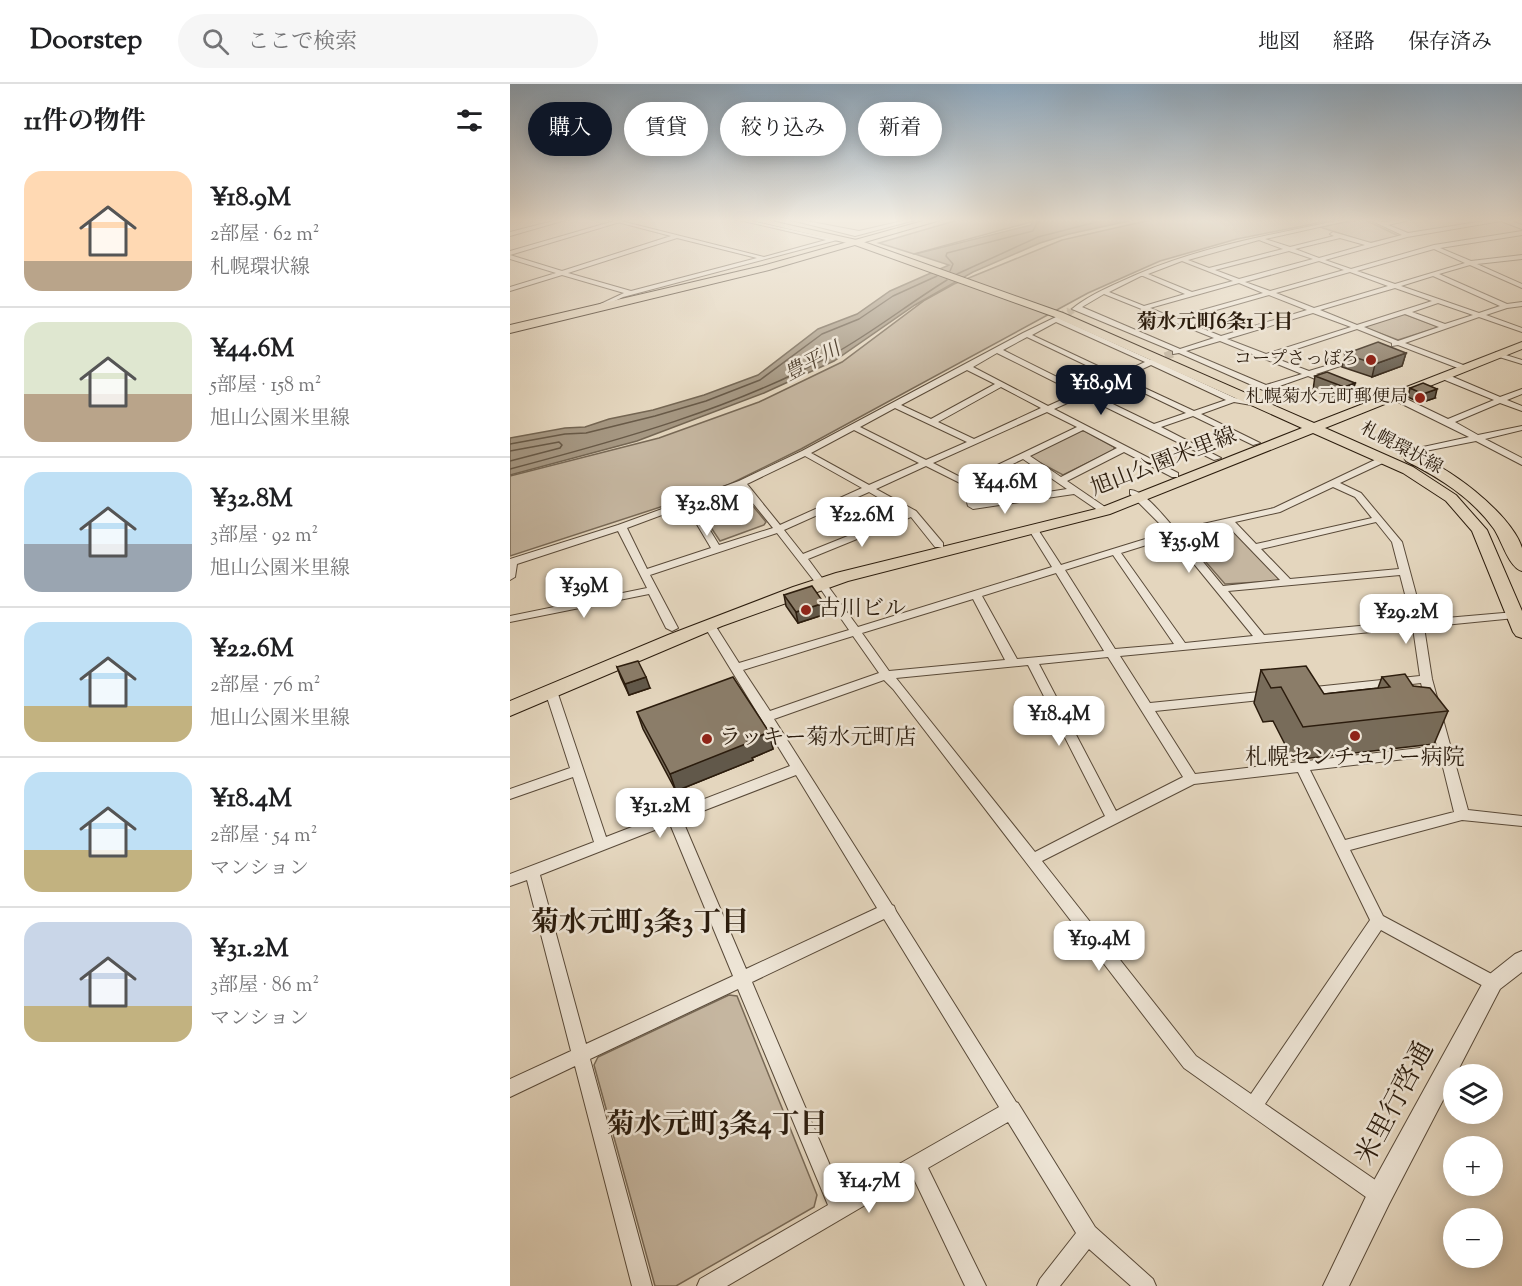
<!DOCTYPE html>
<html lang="ja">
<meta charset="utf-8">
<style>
:root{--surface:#fff;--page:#f6f6f6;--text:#202124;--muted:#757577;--line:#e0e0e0;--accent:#111827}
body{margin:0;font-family:"Sorts Mill Goudy","Noto Serif JP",serif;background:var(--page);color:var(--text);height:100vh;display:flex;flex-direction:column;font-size:22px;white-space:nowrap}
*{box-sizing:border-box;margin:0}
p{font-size:20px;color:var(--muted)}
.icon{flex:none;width:33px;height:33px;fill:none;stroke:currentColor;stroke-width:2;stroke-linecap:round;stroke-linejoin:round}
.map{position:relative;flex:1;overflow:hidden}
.sheet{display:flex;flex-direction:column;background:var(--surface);width:510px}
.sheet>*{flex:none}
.banner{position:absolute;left:18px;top:18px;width:570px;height:54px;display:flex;gap:12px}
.fabs{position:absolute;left:933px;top:980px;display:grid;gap:12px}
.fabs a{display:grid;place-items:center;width:60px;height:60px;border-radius:50%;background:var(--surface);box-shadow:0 3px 15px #0003;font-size:30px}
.price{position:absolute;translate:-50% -51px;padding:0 14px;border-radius:12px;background:#fff;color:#222;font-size:20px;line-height:39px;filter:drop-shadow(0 2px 3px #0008)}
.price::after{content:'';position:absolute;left:50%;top:36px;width:18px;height:14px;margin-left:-9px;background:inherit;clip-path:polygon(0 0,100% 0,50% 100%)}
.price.on{background:var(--accent);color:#fff}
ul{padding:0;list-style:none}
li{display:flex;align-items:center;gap:18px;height:150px;padding:0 24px}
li+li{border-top:2px solid var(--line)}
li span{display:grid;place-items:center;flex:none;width:168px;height:120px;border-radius:18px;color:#555}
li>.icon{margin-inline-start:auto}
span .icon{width:72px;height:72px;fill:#fffc;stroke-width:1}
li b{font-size:26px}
h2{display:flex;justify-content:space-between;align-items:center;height:72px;padding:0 24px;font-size:26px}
.chip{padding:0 21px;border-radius:27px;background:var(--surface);box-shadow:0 3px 15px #0003;font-size:21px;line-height:54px}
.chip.on{background:var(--accent);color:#fff}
header{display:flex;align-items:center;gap:36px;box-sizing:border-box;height:84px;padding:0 30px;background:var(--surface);border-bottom:2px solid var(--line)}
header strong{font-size:28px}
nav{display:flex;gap:33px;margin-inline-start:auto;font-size:21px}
.search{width:420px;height:54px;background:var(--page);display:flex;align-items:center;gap:15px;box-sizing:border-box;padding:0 21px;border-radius:33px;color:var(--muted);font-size:22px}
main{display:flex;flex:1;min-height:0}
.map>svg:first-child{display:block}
.green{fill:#c5b6a0;stroke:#786956;stroke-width:1.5}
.water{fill:#a59782;stroke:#746653;stroke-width:1.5}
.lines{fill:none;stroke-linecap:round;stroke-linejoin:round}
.shore{stroke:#685a48;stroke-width:1.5}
.minor-tunnel-far1{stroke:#bfb19b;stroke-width:6;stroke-dasharray:6 3;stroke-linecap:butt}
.minor-tunnel{stroke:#bfb19b;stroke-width:8;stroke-dasharray:8 4;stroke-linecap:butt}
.minor-casing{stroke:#594a39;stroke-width:2}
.tertiary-casing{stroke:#594a39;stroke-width:2}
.primary-casing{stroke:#2b1c0d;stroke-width:2}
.trunk-casing{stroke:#2b1c0d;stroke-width:2}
.minor{fill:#ede4d5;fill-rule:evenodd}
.tertiary{fill:#ede4d5;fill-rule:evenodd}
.primary{fill:#e4d6be;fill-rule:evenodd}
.trunk{fill:#e4d6be;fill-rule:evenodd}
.wall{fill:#786c5a;stroke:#2b1c0d;stroke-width:1.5}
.shaded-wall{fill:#61584a;stroke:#2b1c0d;stroke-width:1.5}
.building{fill:#8b7d69;stroke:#2b1c0d;stroke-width:1.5}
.poi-dot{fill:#8f2418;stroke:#ede4d5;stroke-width:2}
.labels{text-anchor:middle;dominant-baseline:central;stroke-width:5;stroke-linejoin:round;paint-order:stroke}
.far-poi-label{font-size:18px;fill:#2b1c0d;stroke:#ede4d5;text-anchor:end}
.far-street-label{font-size:18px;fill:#2b1c0d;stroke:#ede4d5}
.far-neighbourhood-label{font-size:20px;font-weight:bold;fill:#2b1c0d;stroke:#ede4d5}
.far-water-label{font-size:20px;font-style:italic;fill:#564736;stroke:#ede4d5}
.street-label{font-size:22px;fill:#2b1c0d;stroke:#ede4d5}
.poi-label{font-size:22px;fill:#2b1c0d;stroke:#ede4d5;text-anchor:start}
.near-street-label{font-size:27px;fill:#2b1c0d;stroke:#ede4d5}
.near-neighbourhood-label{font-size:28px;font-weight:bold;fill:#2b1c0d;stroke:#ede4d5}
</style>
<header>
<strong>Doorstep</strong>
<div class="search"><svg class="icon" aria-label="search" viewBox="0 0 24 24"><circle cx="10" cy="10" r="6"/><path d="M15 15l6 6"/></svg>ここで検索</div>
<nav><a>地図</a><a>経路</a><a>保存済み</a></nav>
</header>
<main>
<section class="sheet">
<h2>11件の物件<svg class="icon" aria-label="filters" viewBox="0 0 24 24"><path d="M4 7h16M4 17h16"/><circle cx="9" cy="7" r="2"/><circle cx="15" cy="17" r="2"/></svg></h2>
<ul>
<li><span style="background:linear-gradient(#ffd9b3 75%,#b9a48a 0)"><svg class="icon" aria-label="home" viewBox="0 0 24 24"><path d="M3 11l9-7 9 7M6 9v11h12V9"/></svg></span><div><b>¥18.9M</b><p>2部屋 · 62 m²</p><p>札幌環状線</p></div></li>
<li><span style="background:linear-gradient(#dfe7d0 60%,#b9a48a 0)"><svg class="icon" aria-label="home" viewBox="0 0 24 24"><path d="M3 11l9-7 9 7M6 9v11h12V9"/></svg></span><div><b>¥44.6M</b><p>5部屋 · 158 m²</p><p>旭山公園米里線</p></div></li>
<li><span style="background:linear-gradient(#bfe0f5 60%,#9aa5b1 0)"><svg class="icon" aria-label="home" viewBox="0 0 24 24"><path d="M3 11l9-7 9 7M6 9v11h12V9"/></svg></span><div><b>¥32.8M</b><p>3部屋 · 92 m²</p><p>旭山公園米里線</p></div></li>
<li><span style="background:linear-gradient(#bfe0f5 70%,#c2b280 0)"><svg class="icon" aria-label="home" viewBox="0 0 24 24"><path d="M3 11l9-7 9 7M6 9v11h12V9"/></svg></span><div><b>¥22.6M</b><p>2部屋 · 76 m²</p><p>旭山公園米里線</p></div></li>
<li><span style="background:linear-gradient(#bfe0f5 65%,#c2b280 0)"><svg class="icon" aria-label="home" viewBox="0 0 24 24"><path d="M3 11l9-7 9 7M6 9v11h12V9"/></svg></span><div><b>¥18.4M</b><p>2部屋 · 54 m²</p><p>マンション</p></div></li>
<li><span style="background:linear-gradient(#c9d6e8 70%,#c2b280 0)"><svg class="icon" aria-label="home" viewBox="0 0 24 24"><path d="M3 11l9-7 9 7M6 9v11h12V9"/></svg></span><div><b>¥31.2M</b><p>3部屋 · 86 m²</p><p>マンション</p></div></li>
</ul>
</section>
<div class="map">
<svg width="1012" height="1202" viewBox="0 0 1012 1202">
<rect width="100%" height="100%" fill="#e4d6be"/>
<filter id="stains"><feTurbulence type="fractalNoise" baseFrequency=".00333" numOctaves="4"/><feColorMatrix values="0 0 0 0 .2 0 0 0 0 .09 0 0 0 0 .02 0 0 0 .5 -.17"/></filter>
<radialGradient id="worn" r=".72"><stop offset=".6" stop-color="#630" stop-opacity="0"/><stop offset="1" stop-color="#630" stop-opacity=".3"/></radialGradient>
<path class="green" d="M451 135H532L404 170 369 159Z
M645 135H827L727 155 650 177 578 209 291 365 218 401 0 472V392L149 354 249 318 332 278 415 216 444 200 552 156Z
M853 135 889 152 859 159 810 143Z
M894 230 929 243 888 256 853 243Z
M570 347H575L604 363V366L553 391 521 374V371Z
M225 405H229L256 438 254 441 210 457 184 418Z
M717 442 721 443 770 494 768 497 715 500 675 454V451Z
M219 911 227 912 307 1111 304 1123 166 1202H145L84 981 88 973Z"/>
<path class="water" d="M524 135H628L559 150 530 159 463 188 405 221 324 277 254 309 127 357 0 391V354L55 344 75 343 99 335 143 326 194 311 248 291 308 245 347 230 380 207 439 181 405 170 521 141Z"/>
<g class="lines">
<path class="shore" d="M440 187 443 180 436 172 437 169 523 147 529 135
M447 190 528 153 598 135
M0 360 55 350 76 349 145 332 196 317 250 296 312 250 349 235 383 212 427 192
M0 367 49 358 52 361 50 364 0 377
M0 385C110 356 222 325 322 271 362 249 398 220 437 196"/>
<path class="minor-tunnel-far1" d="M558 229 565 225"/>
<path class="minor-tunnel" d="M548 234 560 227
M644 277 666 268"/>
<defs>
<path id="minor" d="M51 135H59L0 152V148Z
M96 135H103L254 173 316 156 225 135H233L327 156 113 213 86 226 83 224 84 223 114 209 52 191 0 207V203L46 189 0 175V171L52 187 161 152ZM167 154 247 174 121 207 58 189Z
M277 135H286L349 147 401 135H409L345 152Z
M836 135H845L755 155 780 163 824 152 820 150 823 148 861 159 892 151 858 135 873 138 904 135 878 141 898 149 987 135H996L1012 141V145L991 137 897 153 815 176 841 185 924 161 1012 147V151L930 164 961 177 1012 171V175L967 180 1012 200V204L960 181 929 190 997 220 1012 218V222L997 224 976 231 1012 244V248L969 233 895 259 956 282 957 284 953 286 888 261 882 262V259L847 245 762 273 799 287 849 272V276L806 290 862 312V316H856L798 292 761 305 775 318 771 320 753 306 669 269 663 270V267L562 225C575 214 594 205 610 198 681 164 759 151 836 135ZM830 154 855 161 809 174 785 165ZM749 156 773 165 699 184 678 176ZM924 165 955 179 885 200 847 187ZM779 167 803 175 729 195 705 186ZM672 177 723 197 682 208 638 190ZM809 177 834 186 760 207 735 198ZM840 188 878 202 804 224 766 209ZM631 192H633L675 210 634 222 599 208ZM923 192 990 222 969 229 891 202ZM729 199 753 209 664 234 640 224ZM885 204 922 217 847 241 810 226ZM594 210 704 254 670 265 572 223ZM759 211 797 226 711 252 671 236ZM928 219 963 231 935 240 902 228ZM803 229 841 243 756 270 717 255ZM895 230 929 243 888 257 854 243ZM710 257 792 290 756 301 676 267Z
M548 232 551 235 641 276 647 275V278L725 314 750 318 751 320 747 322 724 318 691 330 750 359 743 361 683 332 651 343 711 374 704 376 573 312 544 325 668 389V393H662L614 368 557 397 598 425V429H592L564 410 463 425 458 422 452 400 416 382 366 405 406 427 433 459V463H425L401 433 298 475 348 543 542 483 519 446 521 444H527L551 481 658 448 620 410V406C633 405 656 435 666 446L764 424 871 373H877V377L830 399 851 409 892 458 913 536 1005 528 1010 531 1005 534 914 543 922 595 958 726 1012 732V742L952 736 840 766 873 832 989 894 991 899 989 904 983 906 977 904 871 846 755 1020 877 1104 880 1111 877 1118 870 1121 863 1118 674 984 383 605 374 596 264 635 382 821 384 822 386 827 506 1018 508 1019 585 1143 643 1195 646 1202H621L579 1165 550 1202H527L530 1195 566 1149 498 1038 418 1084 476 1202H455L403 1093 217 1202H187L190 1195 318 1121 228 905 80 975 142 1202H122L65 982 0 1013V995L61 967 17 796 0 802V790L84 758 63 693 0 715V705L60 684 35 607 41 603 47 607 96 753 280 682 193 540 199 537 203 538 229 579 339 546 312 507 267 449 140 491 168 544 162 547 156 544 139 510 0 538V532L137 504 108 447 7 480 5 493 0 496V475L108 441 229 397 292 367 513 249ZM546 238 635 278 607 291 522 251ZM517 253 601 293 573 306 493 266ZM487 269 567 309 538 322 463 283ZM641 281 716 316 684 327 613 294ZM457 286 485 300 421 335 391 321ZM607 296 676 329 644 340 580 309ZM491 303 531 324 464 355 428 338ZM385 324 457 358 416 376 350 343ZM537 328 567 343 456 396 423 379ZM344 346 409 379 359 401 301 369ZM573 346 607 364 551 393 520 372ZM295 372 352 404 270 441 237 400ZM513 375 557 405 467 419 461 400ZM230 403 263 444 209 461 184 420ZM823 403 845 413 862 434 746 460 725 438 770 428ZM359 408 395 429 293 470 274 446ZM176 422 201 464 137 485 117 444ZM866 438 882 458 889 485 780 495 751 465ZM716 440 770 496 713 502 670 450ZM662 453 743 552 675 559 611 469ZM603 471 664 560 605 565 555 486ZM546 489 594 567 507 575 472 512ZM890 491 902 537 754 551 718 507ZM463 515 495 576 379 587 352 549ZM903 544 910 592 795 604 789 608 795 612 911 599 927 662 685 690 645 627 760 615 764 614 766 611 764 608 760 607 640 619 610 572ZM343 552 369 589 260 627 233 586ZM598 573 673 693 606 727 529 580ZM518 581 595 732 525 768 386 594ZM930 671 944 728 835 756 800 686ZM788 688 860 836 741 1010 686 972 532 777 684 700ZM286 691 367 824 236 885 172 735ZM160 740 223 892 76 960 30 791ZM374 835 489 1023 333 1112 242 898Z
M986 268 1012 276V280L986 272Z
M930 290H936L990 313 1012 305V310L997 316 1012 322V327L990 319 945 338 968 351 1012 342V346L975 355 1012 374V381L966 357 890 372V368L959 353 880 314V310H886L938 335 984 316 930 294Z"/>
<path id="tertiary" d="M111 135H120L0 171V167Z
M1012 867V888L990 905 946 990H944V995L879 1120 839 1202H813L861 1102 976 893 1005 870Z"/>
<path id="primary" d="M238 135H252L351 157 553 229 804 339 1012 258V265L815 344 903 383 946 411 977 446 1012 527V554L1006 552 1003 548 962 447 936 417 893 389 803 349 600 430 338 497 212 542 0 632V617L158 551 283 503 326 489 590 424 792 344 545 233 345 161Z
M901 370C934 378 1002 430 1012 464 1012 470 1012 480 1012 487 999 484 992 457 984 445 962 414 930 394 896 377L894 374 896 371Z"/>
<path id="trunk" d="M420 135H434L259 186 0 249V241L252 182Z"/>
</defs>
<use href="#minor" class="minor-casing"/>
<use href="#tertiary" class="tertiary-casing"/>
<use href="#primary" class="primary-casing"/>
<use href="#trunk" class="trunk-casing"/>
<use href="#minor" class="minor"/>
<use href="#tertiary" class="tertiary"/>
<use href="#primary" class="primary"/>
<use href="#trunk" class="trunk"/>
</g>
<path class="wall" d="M896 269 892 282 862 293 832 283 835 270Z
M805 292 845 299 842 312 830 317 803 306Z
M900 304 925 314 910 319 898 313Z
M274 511 316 530 288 539 276 522Z
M107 583 140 604 119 611 111 594Z
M751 586 814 610 868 604 872 593 903 602 938 627 924 660 783 676 763 637 753 638 744 619Z
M127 628 259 648 263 665 242 674 243 676 166 707 133 645Z"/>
<path class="shaded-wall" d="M896 269 892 282 862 293 865 280Z
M845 299 842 312 830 317 834 303Z
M927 305 925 314 910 319 913 310Z
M314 519 316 530 288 539 286 528Z
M136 593 140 604 119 611 115 600Z
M259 648 263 665 242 674 243 676 166 707 160 690Z"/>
<path class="building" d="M868 258 896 269 865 280 835 270Z
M817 288 845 299 834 303 805 292Z
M913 299 927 305 913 310 900 304Z
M302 502 314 519 286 528 274 511Z
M128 577 136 593 115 600 107 583Z
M796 582 814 610 880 603 872 593 895 590 903 602 920 604 938 627 793 643 771 603 761 604 751 586Z
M223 593 259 648 237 657 238 659 160 690 127 628Z"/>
<linearGradient id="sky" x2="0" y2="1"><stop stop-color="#8da8bf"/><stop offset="0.45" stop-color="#f3ede2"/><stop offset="1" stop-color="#f3ede2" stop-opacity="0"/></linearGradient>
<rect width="1012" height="303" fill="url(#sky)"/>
<g class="poi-dot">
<circle cx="861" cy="276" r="6"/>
<circle cx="910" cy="314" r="6"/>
<circle cx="296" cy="526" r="6"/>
<circle cx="845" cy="652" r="6"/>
<circle cx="197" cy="655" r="6"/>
</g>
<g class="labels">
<g class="far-poi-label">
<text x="849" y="276">コープさっぽろ</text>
<text x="898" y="314">札幌菊水元町郵便局</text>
</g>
<g class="far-street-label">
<text transform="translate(891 365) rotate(28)">札幌環状線</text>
</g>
<g class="far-neighbourhood-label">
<text x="705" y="239">菊水元町6条1丁目</text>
</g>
<g class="far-water-label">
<text transform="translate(303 279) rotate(-28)">豊平川</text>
</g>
<g class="street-label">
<text transform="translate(654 379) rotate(-21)">旭山公園米里線</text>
</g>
<g class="poi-label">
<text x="308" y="526">古川ビル</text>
<text x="209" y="655">ラッキー菊水元町店</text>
<text x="845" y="675" text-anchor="middle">札幌センチュリー病院</text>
</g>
<g class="near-street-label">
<text transform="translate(886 1020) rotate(-62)">米里行啓通</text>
</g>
<g class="near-neighbourhood-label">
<text x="130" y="840">菊水元町3条3丁目</text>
<text x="207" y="1042">菊水元町3条4丁目</text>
</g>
</g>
<rect width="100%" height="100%" filter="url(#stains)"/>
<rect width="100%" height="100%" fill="url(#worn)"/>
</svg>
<div class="fabs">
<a><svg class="icon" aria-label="layers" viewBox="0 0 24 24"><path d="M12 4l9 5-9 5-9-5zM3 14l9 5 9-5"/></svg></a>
<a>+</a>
<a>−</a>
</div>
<b class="price on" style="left:591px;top:332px">¥18.9M</b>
<b class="price" style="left:495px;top:431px">¥44.6M</b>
<b class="price" style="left:197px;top:453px">¥32.8M</b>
<b class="price" style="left:352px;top:464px">¥22.6M</b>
<b class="price" style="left:679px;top:490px">¥35.9M</b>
<b class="price" style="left:74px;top:535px">¥39M</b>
<b class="price" style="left:896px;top:561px">¥29.2M</b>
<b class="price" style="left:549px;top:663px">¥18.4M</b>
<b class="price" style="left:150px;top:755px">¥31.2M</b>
<b class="price" style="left:589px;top:888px">¥19.4M</b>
<b class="price" style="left:359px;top:1130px">¥14.7M</b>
<div class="banner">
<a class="chip on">購入</a>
<a class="chip">賃貸</a>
<a class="chip">絞り込み</a>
<a class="chip">新着</a>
</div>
</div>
</main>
